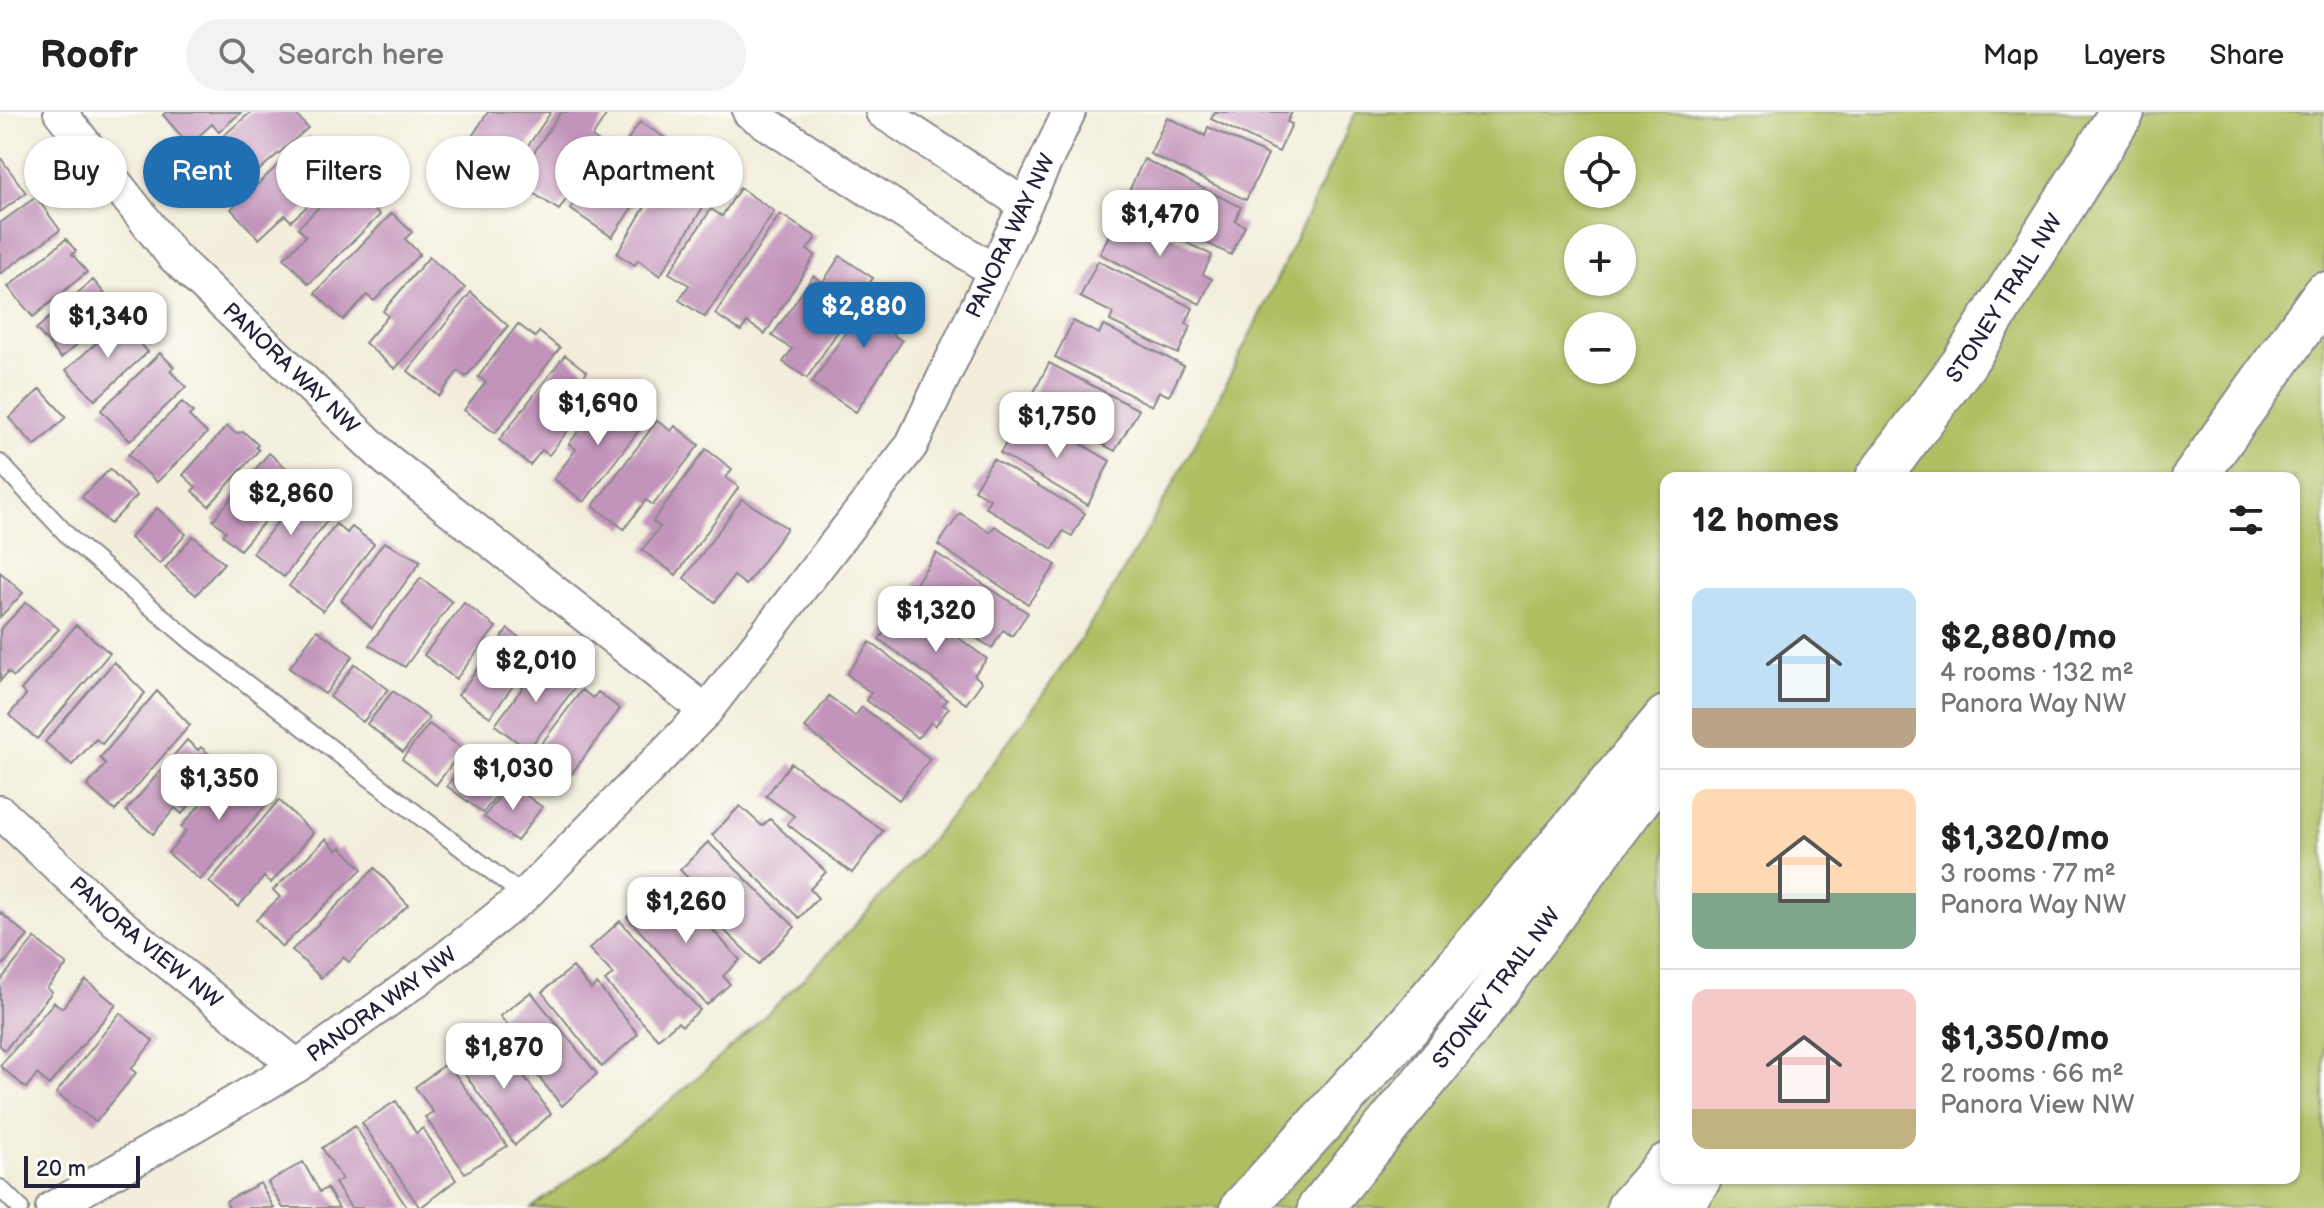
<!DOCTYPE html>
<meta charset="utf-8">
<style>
:root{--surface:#fff;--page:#f2f2f2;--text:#222;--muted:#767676;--line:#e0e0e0;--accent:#1f6fb2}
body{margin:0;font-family:"Balsamiq Sans",sans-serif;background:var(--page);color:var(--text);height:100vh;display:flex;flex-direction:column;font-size:30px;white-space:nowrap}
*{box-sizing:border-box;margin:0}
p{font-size:26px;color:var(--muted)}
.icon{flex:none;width:44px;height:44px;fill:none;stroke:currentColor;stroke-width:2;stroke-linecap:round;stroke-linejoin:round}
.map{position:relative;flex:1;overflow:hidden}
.panel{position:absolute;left:1660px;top:360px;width:640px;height:712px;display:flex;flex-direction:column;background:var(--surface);border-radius:16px;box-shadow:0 2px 6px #0004}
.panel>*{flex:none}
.guide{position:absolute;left:24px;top:24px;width:760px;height:72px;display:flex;gap:16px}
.buttons{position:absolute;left:1564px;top:24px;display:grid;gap:16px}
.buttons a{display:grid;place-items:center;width:72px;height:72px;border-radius:50%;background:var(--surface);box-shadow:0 2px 6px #0004;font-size:40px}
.scale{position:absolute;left:24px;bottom:20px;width:116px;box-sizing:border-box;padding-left:8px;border:4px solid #22223b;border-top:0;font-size:22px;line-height:28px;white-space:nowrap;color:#22223b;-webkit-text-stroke:6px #fdfcf7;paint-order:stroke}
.price{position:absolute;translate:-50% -68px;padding:0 18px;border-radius:16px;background:#fff;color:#222;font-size:26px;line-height:52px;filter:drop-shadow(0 2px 4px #0008)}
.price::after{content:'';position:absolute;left:50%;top:48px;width:24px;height:18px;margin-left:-12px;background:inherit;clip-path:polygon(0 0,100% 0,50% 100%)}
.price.active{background:var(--accent);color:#fff}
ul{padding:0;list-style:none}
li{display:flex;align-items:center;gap:24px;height:200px;padding:0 32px}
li+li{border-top:2px solid var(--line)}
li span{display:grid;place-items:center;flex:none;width:224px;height:160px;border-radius:16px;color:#555}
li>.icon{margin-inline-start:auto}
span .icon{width:96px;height:96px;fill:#fffc;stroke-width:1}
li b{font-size:34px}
h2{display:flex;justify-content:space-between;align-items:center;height:96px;padding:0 32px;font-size:34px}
.pill{padding:0 28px;border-radius:36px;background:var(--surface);box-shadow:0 2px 6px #0004;font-size:28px;line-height:72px}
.pill.active{background:var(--accent);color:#fff}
header{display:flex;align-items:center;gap:48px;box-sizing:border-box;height:112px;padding:0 40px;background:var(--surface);border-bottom:2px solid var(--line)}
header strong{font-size:38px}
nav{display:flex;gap:44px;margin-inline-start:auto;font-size:28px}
.search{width:560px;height:72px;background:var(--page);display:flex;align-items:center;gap:20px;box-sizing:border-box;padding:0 28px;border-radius:44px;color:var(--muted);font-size:30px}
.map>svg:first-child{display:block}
.green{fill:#afbe61;stroke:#68704e;stroke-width:2;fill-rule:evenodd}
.building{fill:#c394bb}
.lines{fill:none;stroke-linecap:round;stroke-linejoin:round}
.lane-casing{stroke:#8a888b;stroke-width:20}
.street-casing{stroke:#8a888b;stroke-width:36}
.highway-casing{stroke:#8a888b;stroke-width:48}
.lane{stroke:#fff;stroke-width:16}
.street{stroke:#fff;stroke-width:32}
.highway{stroke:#fff;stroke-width:44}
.labels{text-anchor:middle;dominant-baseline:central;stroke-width:6;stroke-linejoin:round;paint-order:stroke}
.street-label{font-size:22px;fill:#22223b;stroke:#fdfcf7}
</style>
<header>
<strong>Roofr</strong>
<div class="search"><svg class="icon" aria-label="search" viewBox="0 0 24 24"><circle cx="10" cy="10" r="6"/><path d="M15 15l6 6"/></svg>Search here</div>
<nav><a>Map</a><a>Layers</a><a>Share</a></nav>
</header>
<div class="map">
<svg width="2324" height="1096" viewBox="0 0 2324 1096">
<rect width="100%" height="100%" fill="#fdfcf7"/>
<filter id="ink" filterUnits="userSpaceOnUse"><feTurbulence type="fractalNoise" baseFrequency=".0125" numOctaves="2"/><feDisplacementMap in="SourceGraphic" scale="16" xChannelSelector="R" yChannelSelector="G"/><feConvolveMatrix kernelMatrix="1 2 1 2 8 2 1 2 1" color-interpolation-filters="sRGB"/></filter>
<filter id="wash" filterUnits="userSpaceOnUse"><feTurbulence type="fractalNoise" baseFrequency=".006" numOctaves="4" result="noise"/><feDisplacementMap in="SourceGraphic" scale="32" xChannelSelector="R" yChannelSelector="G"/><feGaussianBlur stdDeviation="1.8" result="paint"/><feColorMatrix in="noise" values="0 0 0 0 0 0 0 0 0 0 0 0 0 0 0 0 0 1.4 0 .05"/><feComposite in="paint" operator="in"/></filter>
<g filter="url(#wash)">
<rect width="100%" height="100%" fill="#f3eedb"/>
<path class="green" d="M1356 0H2324V1096H531C796 908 1015 662 1171 376 1238 254 1296 126 1356 0ZM1578 38H1622V82H1578ZM1578 126H1622V170H1578ZM1578 214H1622V258H1578ZM1666 366H2294V1066H1666Z"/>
<g id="blocks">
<path class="building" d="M166 0H241L219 20 212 12 189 33 163 3Z
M251 0H294L308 16 228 85 195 48Z
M488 0H551L517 50 500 39 491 53 465 35Z
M561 0H608L592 25 602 32 559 98 530 79 537 68 522 58Z
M1215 0H1292L1287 10 1292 12 1279 40 1211 7Z
M1167 5 1205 24 1208 15 1268 43 1246 88 1150 42Z
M640 10 675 32 612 125 570 97 610 37 618 42Z
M308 25 342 62 291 109 285 103 259 127 231 97Z
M680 35 716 59 700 84 707 89 660 164 638 148 635 153 617 142Z
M0 45 26 81 0 100Z
M1144 47 1241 95 1235 109 1245 114 1231 143 1151 104 1155 97 1127 83Z
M346 68 380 103 309 172 284 146 306 124 298 116Z
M740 76 774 99 705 205 679 188 689 173 669 161 711 97 722 104Z
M36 85 60 118 0 162V111Z
M392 101 412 120 405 127 420 142 374 189 367 183 343 208 315 181Z
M780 102 816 125 807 138 815 143 765 222 747 210 741 219 715 202Z
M1117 106 1137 117 1141 109 1212 143 1203 162 1212 167 1200 192 1100 142Z
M66 127 76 139 72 142 87 160 33 205 8 175Z
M840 144 873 166 807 266 783 250 792 237 772 224 813 164 823 170Z
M429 145 465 176 395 257 365 231 388 204 383 199Z
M1098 149 1193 196 1186 211 1191 214 1178 242 1110 209 1113 201 1080 185Z
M93 168 105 182 100 187 113 202 61 246 36 217Z
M877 173 911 195 893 223 902 229 856 300 812 271Z
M471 180 508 214 466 265 458 259 439 284 408 259Z
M124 206 136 219 132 222 148 240 95 288 66 258Z
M1073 209 1099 222 1103 213 1184 254 1169 284 1159 279 1152 294 1055 245Z
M518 212 535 225 539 220 560 236 495 321 464 298 486 270 478 265Z
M160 241 174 255 170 259 186 275 130 329 101 298Z
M565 243 587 260 581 268 597 281 549 343 542 338 530 353 499 328Z
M1049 251 1139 298 1115 339 1055 308 1060 299 1032 284Z
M40 277 66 305 35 334 9 306Z
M604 285 622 299 626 294 646 309 584 390 554 367 576 337 569 332Z
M182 290 193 300 189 304 207 321 157 370 128 343Z
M1020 308 1046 322 1050 314 1110 349 1088 393 1000 341Z
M657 309 671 319 675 314 699 333 653 393 646 388 624 417 593 394Z
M227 314 235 321 244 320 258 333 256 335 259 338 209 394 192 379 196 375 183 363Z
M706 337 732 357 726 366 739 375 676 463 642 438 660 415 653 409Z
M269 341 300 368 240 438 223 423 226 419 213 408Z
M993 347 1085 401 1072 424 1063 419 1053 437 985 395 990 387 974 378Z
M110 357 137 384 110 412 82 385Z
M296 387 312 399 316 394 330 405 284 465 253 441Z
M742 387 787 416 746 473 734 464 715 490 684 466Z
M157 396 186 422 160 452 130 426Z
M960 401 990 420 995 414 1056 453 1028 492 938 433Z
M336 412 347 421 352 415 374 432 323 499 289 474Z
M193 424 224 451 196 483 165 456Z
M384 430 421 449 372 516 341 488Z
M936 441 1028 501 1012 524 1003 518 992 536 936 500 942 490 915 473Z
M0 460 23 481 0 505Z
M421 466 452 490 405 555 369 533Z
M26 490 59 517 14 565 8 560 0 569V518Z
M464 491 496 515 456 567 424 543Z
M903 496 928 515 933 507 987 547 974 563 982 570 966 592 879 527Z
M76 513 110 541 37 627 9 603 26 583 21 578Z
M508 517 538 540 490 605 458 583Z
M317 518 353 544 325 582 289 556Z
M870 530 947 588 943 593 949 596 935 614 931 610 918 626 866 588 871 581 847 562Z
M546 544 568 561 564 567 575 575 528 638 495 613Z
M114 550 145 581 102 632 96 627 72 653 45 630Z
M355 552 388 577 363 610 330 585Z
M582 578 593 586 598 580 620 597 569 665 536 639Z
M157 579 190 613 115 699 87 674 106 652 100 646Z
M393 579 429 606 403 640 367 612Z
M829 584 855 604 862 595 930 647 899 688 805 616Z
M429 612 463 637 436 673 402 647Z
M187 628 198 638 201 635 223 654 182 702 175 696 153 722 126 699Z
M473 639 510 665 483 701 447 674Z
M791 651 883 719 852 761 787 712 794 704 766 684Z
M245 655 266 673 256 685 266 693 200 768 168 741 186 719 181 715 227 661 234 667Z
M509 671 542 695 517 729 484 705Z
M279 688 313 721 271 771 264 765 238 795 209 770Z
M740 694 762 714 770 707 826 760 810 777 818 786 799 806 712 723Z
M326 727 337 738 341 735 362 757 282 835 256 808 280 785 273 778Z
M708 730 795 815 759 852 695 790 704 781 680 758Z
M375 756 408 793 349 850 343 845 321 866 292 838Z
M658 777 681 802 690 793 740 848 723 864 730 872 707 893 627 805Z
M0 800 28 824 0 856Z
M620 809 700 898 682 914 678 910 658 927 605 869 613 862 589 837Z
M35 826 67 853 47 876 52 880 5 938 0 934V869Z
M573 855 591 877 597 872 638 922 602 955 542 880Z
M86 868 116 893 49 973 37 962 26 976 0 954 54 890 62 896Z
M531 880 597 962 562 994 520 942 526 937 500 904Z
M120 901 153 929 131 957 136 961 96 1010 56 981Z
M486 926 506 956 514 950 551 1002 515 1033 455 948Z
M447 951 507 1034 465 1061 425 1005 433 1000 415 975Z
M396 989 416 1021 423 1016 456 1068 420 1096 362 1011Z
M355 1014 407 1096H351L335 1071 342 1067 322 1036Z
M303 1050 320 1080 327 1076 339 1096H283L268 1070Z
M260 1071 274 1096H229L226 1089Z"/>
</g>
</g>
<g filter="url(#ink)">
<use href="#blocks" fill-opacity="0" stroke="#8a888b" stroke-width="2"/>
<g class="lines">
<defs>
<path id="lane" d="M0 351 72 428 191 529 524 784
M0 1076 20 1096"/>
<g id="street">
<path id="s1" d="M60 0 173 144 387 348 706 599"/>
<path d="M749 0 992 158"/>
<path d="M882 0 1024 92"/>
<path id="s2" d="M0 700 116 809 297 954"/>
<path id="s3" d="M52 1096 297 954 428 860 524 784 706 599 911 334 1069 0"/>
</g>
<g id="highway">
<path id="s4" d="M1878 366 1964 251 2122 0"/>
<path d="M2194 366 2324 183"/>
<path d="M1243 1096 1412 910 1666 606"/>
<path id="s5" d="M1320 1096 1464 921 1666 650"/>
<path d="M1629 1096 1666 1054"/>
<path d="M1678 1096 1699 1066"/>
</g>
</defs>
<use href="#lane" class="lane-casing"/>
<use href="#street" class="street-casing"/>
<use href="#highway" class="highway-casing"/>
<use href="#lane" class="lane"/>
<use href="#street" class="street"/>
<use href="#highway" class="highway"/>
</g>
</g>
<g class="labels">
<g class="street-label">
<text stroke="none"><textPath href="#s3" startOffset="1394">PANORA WAY NW</textPath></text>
<text stroke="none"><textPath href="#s4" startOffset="220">STONEY TRAIL NW</textPath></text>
<text stroke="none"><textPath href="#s1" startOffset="346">PANORA WAY NW</textPath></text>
<text stroke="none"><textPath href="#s2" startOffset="196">PANORA VIEW NW</textPath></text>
<text stroke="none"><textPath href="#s5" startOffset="282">STONEY TRAIL NW</textPath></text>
<text stroke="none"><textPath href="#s3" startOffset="388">PANORA WAY NW</textPath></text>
</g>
</g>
</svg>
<div class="buttons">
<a><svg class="icon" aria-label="locate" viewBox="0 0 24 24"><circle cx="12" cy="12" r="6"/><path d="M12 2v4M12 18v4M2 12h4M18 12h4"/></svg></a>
<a>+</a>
<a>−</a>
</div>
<div class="scale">20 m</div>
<b class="price" style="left:1160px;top:146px">$1,470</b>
<b class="price active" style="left:864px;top:238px">$2,880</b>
<b class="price" style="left:108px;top:248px">$1,340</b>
<b class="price" style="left:598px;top:335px">$1,690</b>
<b class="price" style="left:1057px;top:348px">$1,750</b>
<b class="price" style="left:291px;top:425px">$2,860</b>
<b class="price" style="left:936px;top:542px">$1,320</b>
<b class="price" style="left:536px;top:592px">$2,010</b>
<b class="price" style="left:513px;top:700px">$1,030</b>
<b class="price" style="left:219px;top:710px">$1,350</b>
<b class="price" style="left:686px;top:833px">$1,260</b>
<b class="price" style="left:504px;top:979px">$1,870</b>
<div class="guide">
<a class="pill">Buy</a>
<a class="pill active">Rent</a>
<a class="pill">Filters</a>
<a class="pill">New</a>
<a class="pill">Apartment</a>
</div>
<section class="panel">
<h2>12 homes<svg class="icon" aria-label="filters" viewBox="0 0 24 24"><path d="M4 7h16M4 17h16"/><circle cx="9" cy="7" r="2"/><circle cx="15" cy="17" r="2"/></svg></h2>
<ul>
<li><span style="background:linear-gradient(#bfe0f5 75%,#b9a48a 0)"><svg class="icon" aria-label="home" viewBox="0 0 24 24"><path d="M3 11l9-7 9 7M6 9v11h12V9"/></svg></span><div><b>$2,880/mo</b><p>4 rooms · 132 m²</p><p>Panora Way NW</p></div></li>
<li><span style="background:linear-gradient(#ffd9b3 65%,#7fa58c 0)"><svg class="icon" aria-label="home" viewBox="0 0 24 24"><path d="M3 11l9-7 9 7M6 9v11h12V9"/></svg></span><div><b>$1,320/mo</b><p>3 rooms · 77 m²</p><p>Panora Way NW</p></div></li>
<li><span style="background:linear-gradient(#f6c9c9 75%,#c2b280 0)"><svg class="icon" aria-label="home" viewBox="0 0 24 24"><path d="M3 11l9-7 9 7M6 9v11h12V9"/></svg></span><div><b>$1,350/mo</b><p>2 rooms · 66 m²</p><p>Panora View NW</p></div></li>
</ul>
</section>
</div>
